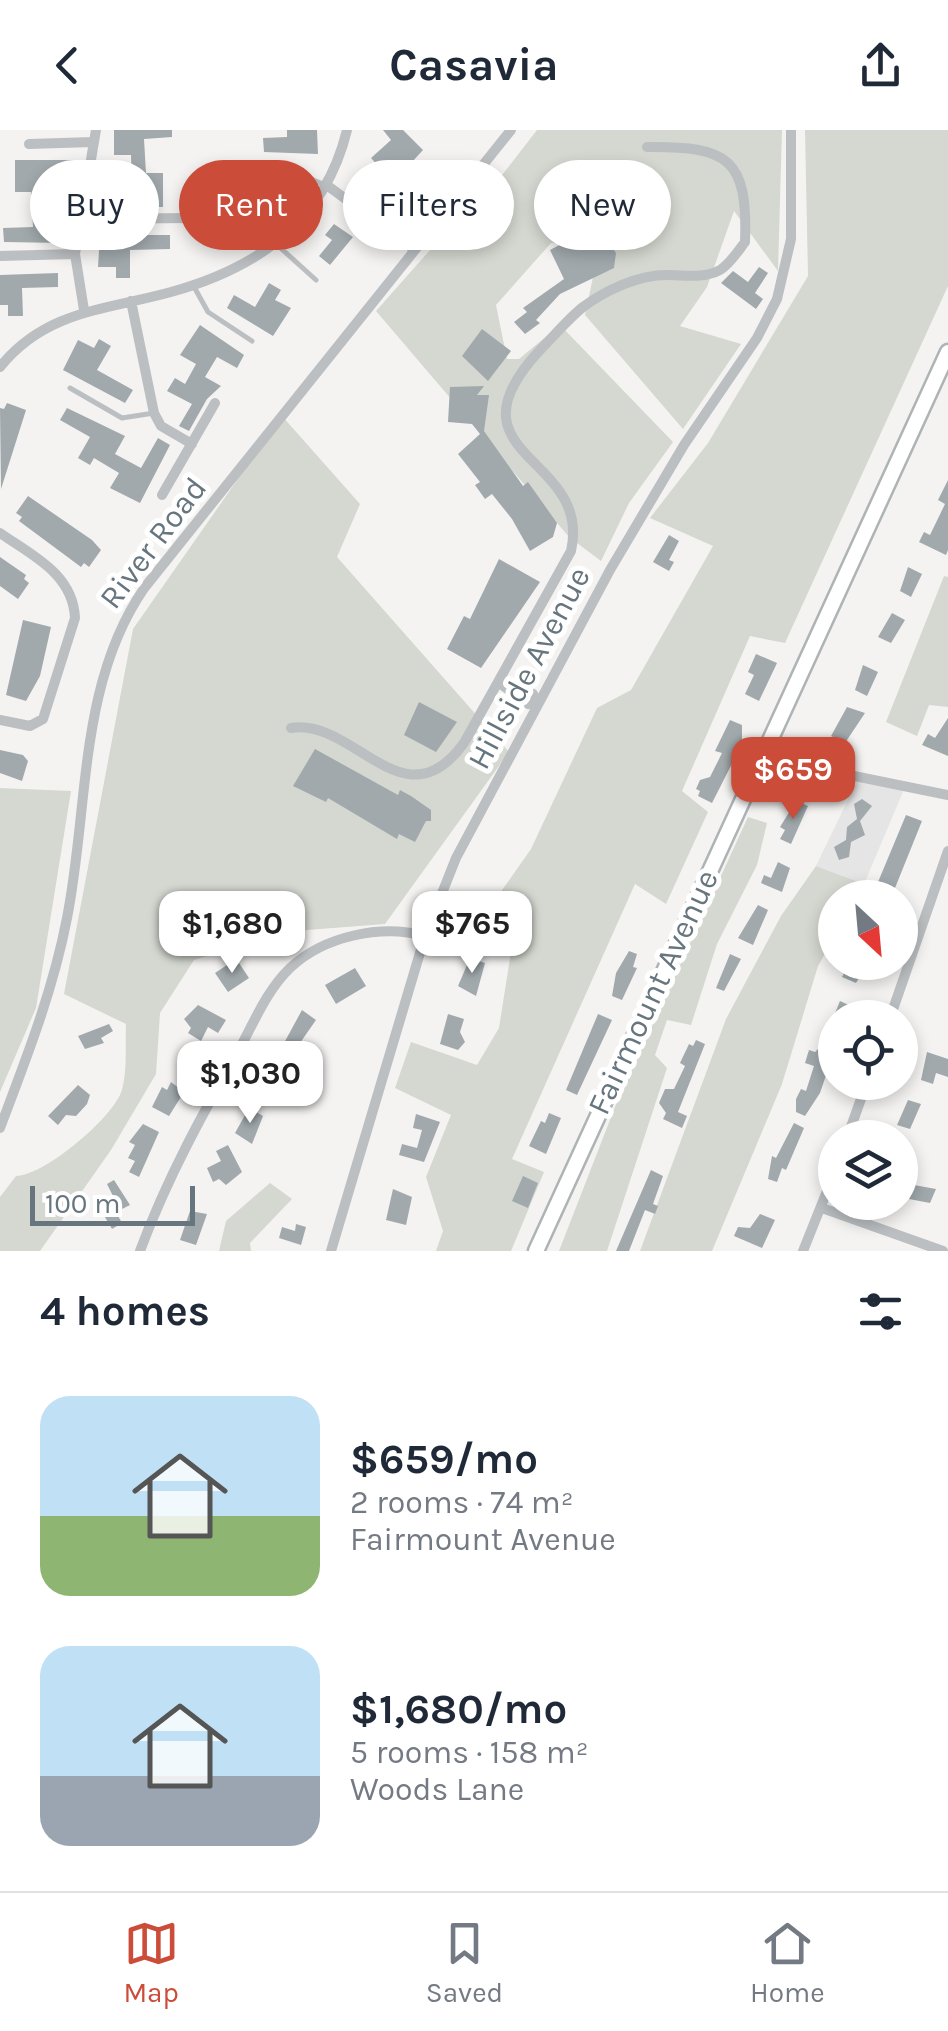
<!DOCTYPE html>
<meta charset="utf-8">
<style>
:root{--surface:#fff;--page:#f6f6f7;--text:#1f2937;--muted:#747a83;--line:#e0e1e3;--accent:#cb4d39}
body{margin:0;font-family:Karla,sans-serif;background:var(--page);color:var(--text);height:100vh;display:flex;flex-direction:column;font-size:38px;white-space:nowrap}
*{box-sizing:border-box;margin:0}
p{font-size:32px;color:var(--muted)}
.icon{flex:none;width:55px;height:55px;fill:none;stroke:currentColor;stroke-width:2;stroke-linecap:round;stroke-linejoin:round}
.map{position:relative;height:1121px;overflow:hidden}
.panel{display:flex;flex-direction:column;background:var(--surface);flex:1}
.panel>*{flex:none}
.guide{position:absolute;left:30px;top:30px;width:890px;height:90px;display:flex;gap:20px}
.needle{width:65px;rotate:154deg}
.buttons{position:absolute;left:818px;top:750px;display:grid;gap:20px}
.buttons a{display:grid;place-items:center;width:100px;height:100px;border-radius:50%;background:var(--surface);box-shadow:0 5px 15px #0003;font-size:50px}
.scale{position:absolute;left:30px;bottom:25px;width:165px;box-sizing:border-box;padding-left:10px;border:5px solid #67767e;border-top:0;font-size:28px;line-height:35px;white-space:nowrap;color:#67767e;-webkit-text-stroke:8px #fff;paint-order:stroke}
.price{position:absolute;translate:-50% -85px;padding:0 22px;border-radius:20px;background:#fff;color:#222;font-size:32px;line-height:65px;filter:drop-shadow(0 2px 5px #0008)}
.price::after{content:'';position:absolute;left:50%;top:60px;width:30px;height:22px;margin-left:-15px;background:inherit;clip-path:polygon(0 0,100% 0,50% 100%)}
.price.selected{background:var(--accent);color:#fff}
ul{padding:0;list-style:none}
li{display:flex;align-items:center;gap:30px;height:250px;padding:0 40px}
li span{display:grid;place-items:center;flex:none;width:280px;height:200px;border-radius:30px;color:#555}
li>.icon{margin-inline-start:auto}
span .icon{width:120px;height:120px;fill:#fffc;stroke-width:1}
li b{font-size:42px}
h2{display:flex;justify-content:space-between;align-items:center;height:120px;padding:0 40px;font-size:42px}
.pill{padding:0 35px;border-radius:45px;background:var(--surface);box-shadow:0 5px 15px #0003;font-size:35px;line-height:90px}
.pill.selected{background:var(--accent);color:#fff}
header{display:flex;justify-content:space-between;align-items:center;height:130px;padding:0 40px;background:var(--surface);font-size:45px;font-weight:700}
.menu{display:flex;justify-content:space-around;align-items:center;height:140px;border-top:2px solid var(--line);background:var(--surface);font-size:28px;color:var(--muted)}
.menu a{display:grid;justify-items:center;gap:5px}
.menu .selected{color:var(--accent)}
.map>svg:first-child{display:block}
.built{fill:#e4e5e4}
.green{fill:#d4d8d0}
.building{fill:#a1a9ad}
.lines{fill:none;stroke-linecap:round;stroke-linejoin:round}
.secondary-casing{stroke:#aeb3b6;stroke-width:19}
.service{stroke:#bbbfc2;stroke-width:5}
.minor{stroke:#bbbfc2;stroke-width:10}
.secondary{stroke:#fff;stroke-width:14}
.labels{text-anchor:middle;dominant-baseline:central;stroke-width:10;stroke-linejoin:round;paint-order:stroke}
.street-label{font-size:32px;fill:#67767e;stroke:#fff}
</style>
<header><svg class="icon" aria-label="back" viewBox="0 0 24 24"><path d="M15 5l-7 7 7 7"/></svg>Casavia<svg class="icon" aria-label="share" viewBox="0 0 24 24"><path d="M12 15V3M7 8l5-5 5 5M5 13v7h14v-7"/></svg></header>
<div class="map">
<svg width="948" height="1121" viewBox="0 0 948 1121">
<rect width="100%" height="100%" fill="#f4f3f1"/>
<path class="built" d="M859 647 905 657 864 754 816 736Z"/>
<path class="green" d="M537 0H782L778 141 734 81 707 157 680 196 741 214 683 299 585 185 593 147 589 112 551 113 496 175 507 229H519L560 195 673 312 629 373 601 431 569 407 376 181 438 111 468 89Z
M805 0H948V156L785 513 750 506 682 661 708 682 666 774 635 754 512 1029 544 1042 511 1121H436L443 1101 426 1047 451 985 395 958 411 912 477 935 499 898 511 822 469 807 531 719 597 578 631 560 713 416 650 388 708 313 808 146Z
M282 286 360 374 337 427 509 622 385 794 281 802 194 830 160 883 156 944 111 1020 40 1121H0V1067L16 1046C45 1045 107 992 120 965 128 947 125 914 126 894L64 864 133 499Z
M944 446 948 447V577L929 575 917 606 886 592Z
M0 658 71 661 36 878 0 962Z
M748 687 767 693 757 735 717 814 691 895 667 890 655 925 667 938 607 1121H559L615 977Z
M816 736 864 754 856 767 835 768V806L818 836 782 954 712 1121H640L726 889 781 786Z
M270 1053 292 1069 250 1113 251 1121H219L226 1091Z"/>
<path class="building" d="M114 0H172V7L144 9 146 43H163V77L99 76 98 62 132 60 131 25H114Z
M287 0H317L318 24 264 22 263 8 287 7Z
M383 0H403L423 20 401 44 389 31 380 38 371 28 391 10Z
M15 30H79V44L45 45 46 80 64 79 63 113 4 112 3 98 33 97 31 62H15Z
M212 54H282V69L242 70V97L228 98V86L210 87Z
M334 94 353 107 330 135 319 126 332 110 325 105Z
M602 103 616 123 614 138 560 164 536 190 540 193 525 204 514 192 527 182 523 178 564 149 550 120 567 111 571 119Z
M100 105H170V119L130 120V148H116V137H98Z
M759 137 768 143 755 163 763 169 756 179 721 153 733 141 748 152Z
M58 143V157L22 158 23 186H8V175H0V145Z
M269 153 281 160 275 170 291 178 273 206 227 178 234 165 255 177Z
M200 195 244 225 237 238 217 227 205 247 221 256 207 269 189 301 179 296 192 274 167 261 175 248 185 254 196 234 180 225Z
M482 199 511 221 488 251 462 226Z
M99 209 111 216 97 240 133 260 125 273 63 240 78 210 94 218Z
M484 256 477 265H489L484 301 523 356 528 352 557 393 553 407 530 421 512 389 492 364 485 369 475 355 480 352 458 324 480 304 472 294 448 292 450 257Z
M7 273 26 280 1 359 0 278 4 279Z
M67 278 125 306 115 324 141 338 158 308 170 315 140 373 110 358 119 343 94 328 90 335 78 328 90 307 60 290Z
M948 350V420L946 425 919 412 924 402 930 405 945 374 938 370Z
M28 366 92 410 101 420 89 437 84 433 81 437 19 391 22 387 16 383Z
M669 405 679 411 669 430 674 432 669 441 653 432Z
M0 427 26 445 24 449 29 453 18 469 0 456Z
M499 429 540 452 481 538 447 519 464 486 470 489Z
M908 437 922 444 911 467 900 461Z
M892 483 905 490 891 513 878 507Z
M23 490 51 497 40 546 26 571 6 565Z
M756 524 777 533 759 571 745 564 754 545 748 542Z
M863 535 878 542 867 566 855 560Z
M419 572 457 592 436 622 404 605Z
M847 577 865 583 845 613 831 606Z
M948 588V626L922 615 928 604 935 608Z
M730 590 742 595V614L712 673 698 666 700 661 696 659 700 650 710 647 722 623 715 621Z
M315 619 398 665 400 660 411 666 431 680V691H426L415 712 399 704 397 709 328 668 326 672 293 656Z
M0 620 23 625 28 631 22 651 0 643Z
M862 669 872 676 860 691 865 705 851 712 849 727 839 730 834 717 846 710 847 697 857 689 854 674Z
M796 671 808 676 791 714 780 709 785 700 780 697Z
M906 685 922 691 895 758 878 752Z
M778 732 790 738 782 762 761 753 764 745 771 748Z
M758 775 768 780 753 815 738 808Z
M629 821 637 824 633 837 637 838 622 870 612 866 616 843Z
M730 824 741 829 724 861 716 858Z
M470 828 485 833 476 866 458 856Z
M844 832H869L856 853 842 847 848 835Z
M230 833 233 837 239 833 249 848 228 862 215 843Z
M355 838 366 856 336 874 325 855Z
M840 871 855 878 852 888H835V919L820 963 805 986 796 982V969L801 959 806 961 814 936 805 933 809 920 815 922 822 915Z
M198 875 226 890 218 903 208 897 201 911 188 903 191 898 184 889Z
M302 880 316 890 286 933 294 937 282 960 276 956 271 965 259 959Z
M448 884 464 889 460 902 465 912 458 920 440 914Z
M598 884 612 890 577 965 566 960Z
M109 894 113 901 101 908 104 913 85 919 78 906Z
M696 910 705 914 678 982 687 986 682 998 663 989 666 983 659 973 665 959H674L685 936 680 933 689 914 693 916Z
M927 922 948 929V947L936 943 933 954 921 950Z
M171 952 184 962 169 986 152 977 162 957 167 960Z
M78 955 90 965 87 974 76 986 66 985 58 995 48 986Z
M908 970 921 974 910 999 897 995Z
M249 978 263 986 252 1014 235 1003Z
M549 983 561 988 546 1024 529 1016 541 991 545 993Z
M416 984 440 992 424 1032 399 1025 402 1014 417 1018 422 1000 413 998Z
M794 993 804 998 786 1040 782 1038 777 1052 768 1049 772 1026 776 1028Z
M143 994 159 1002 139 1047 129 1042 135 1031 128 1028 135 1015 129 1012Z
M228 1015 242 1042 226 1055 219 1049 213 1052 207 1038 221 1031 216 1021Z
M651 1040 663 1046 653 1074 658 1076 655 1084 645 1080 629 1121H616Z
M523 1046 538 1053 528 1078 512 1071Z
M114 1050 130 1075 116 1082 122 1093 112 1099 99 1077 114 1068 107 1054Z
M914 1055 936 1059 930 1073 909 1069Z
M393 1059 412 1067 406 1095 386 1090Z
M190 1081 207 1084 196 1115 180 1110Z
M760 1084 775 1090 762 1118 734 1106 738 1097 750 1098Z
M296 1094 306 1097 301 1115 279 1108 282 1097 295 1101Z"/>
<g class="lines">
<defs>
<path id="secondary" d="M536 1121 948 222"/>
</defs>
<use href="#secondary" class="secondary-casing"/>
<path class="service" d="M226 39 283 37 325 55
M275 113 316 150
M193 155 208 182 252 211
M70 258 122 288 154 283"/>
<path class="minor" d="M29 14 93 12
M328 56 415 120
M79 89 192 88
M0 126 75 124
M131 171 154 283 161 296 192 314
M84 180 75 124 96 0
M0 237C46 180 106 180 171 162 258 138 325 91 347 0
M162 365 215 273
M0 403C33 426 73 444 75 488L43 589 30 596 0 590
M498 552 528 574 533 570
M504 555 511 553 533 564 537 573
M291 598C355 588 404 696 464 613L571 421C593 325 440 327 540 220 554 206 568 189 583 177 606 160 638 145 667 145 684 145 704 149 720 140 730 134 738 121 745 112 748 29 729 16 647 17
M761 627 948 665
M890 888 948 721
M0 998C26 929 53 861 67 788 89 677 78 553 145 457L511 0
M847 1008 867 952
M822 1078 943 1121
M140 1121C167 1048 203 983 241 916 255 890 268 859 290 838 324 806 381 794 425 806
M331 1121 425 806 456 728 610 440 684 315 757 208 777 169 791 109V0
M803 1121 835 1041"/>
<use href="#secondary" class="secondary"/>
</g>
<g class="labels">
<g class="street-label">
<text transform="translate(153 413) rotate(-53)">River Road</text>
<text transform="translate(529 538) rotate(-62)">Hillside Avenue</text>
<text transform="translate(653 862) rotate(-65)">Fairmount Avenue</text>
</g>
</g>
</svg>
<div class="buttons">
<a><svg class="needle" viewBox="-14 -14 28 28"><path d="M0-13l5 13h-10z" fill="#e53935"/><path d="M0 13l5-13h-10z" fill="#747a83"/></svg></a>
<a><svg class="icon" aria-label="locate" viewBox="0 0 24 24"><circle cx="12" cy="12" r="6"/><path d="M12 2v4M12 18v4M2 12h4M18 12h4"/></svg></a>
<a><svg class="icon" aria-label="layers" viewBox="0 0 24 24"><path d="M12 4l9 5-9 5-9-5zM3 14l9 5 9-5"/></svg></a>
</div>
<div class="scale">100 m</div>
<b class="price selected" style="left:793px;top:692px">$659</b>
<b class="price" style="left:232px;top:846px">$1,680</b>
<b class="price" style="left:472px;top:846px">$765</b>
<b class="price" style="left:250px;top:996px">$1,030</b>
<div class="guide">
<a class="pill">Buy</a>
<a class="pill selected">Rent</a>
<a class="pill">Filters</a>
<a class="pill">New</a>
</div>
</div>
<section class="panel">
<h2>4 homes<svg class="icon" aria-label="filters" viewBox="0 0 24 24"><path d="M4 7h16M4 17h16"/><circle cx="9" cy="7" r="2"/><circle cx="15" cy="17" r="2"/></svg></h2>
<ul>
<li><span style="background:linear-gradient(#bfe0f5 60%,#8fb573 0)"><svg class="icon" aria-label="home" viewBox="0 0 24 24"><path d="M3 11l9-7 9 7M6 9v11h12V9"/></svg></span><div><b>$659/mo</b><p>2 rooms · 74 m²</p><p>Fairmount Avenue</p></div></li>
<li><span style="background:linear-gradient(#bfe0f5 65%,#9aa5b1 0)"><svg class="icon" aria-label="home" viewBox="0 0 24 24"><path d="M3 11l9-7 9 7M6 9v11h12V9"/></svg></span><div><b>$1,680/mo</b><p>5 rooms · 158 m²</p><p>Woods Lane</p></div></li>
</ul>
</section>
<nav class="menu">
<a class="selected"><svg class="icon" aria-label="map" viewBox="0 0 24 24"><path d="M3 6l6-2 6 2 6-2v14l-6 2-6-2-6 2zM9 4v14M15 6v14"/></svg>Map</a>
<a><svg class="icon" aria-label="saved" viewBox="0 0 24 24"><path d="M7 4h10v16l-5-4-5 4z"/></svg>Saved</a>
<a><svg class="icon" aria-label="home" viewBox="0 0 24 24"><path d="M3 11l9-7 9 7M6 9v11h12V9"/></svg>Home</a>
</nav>
